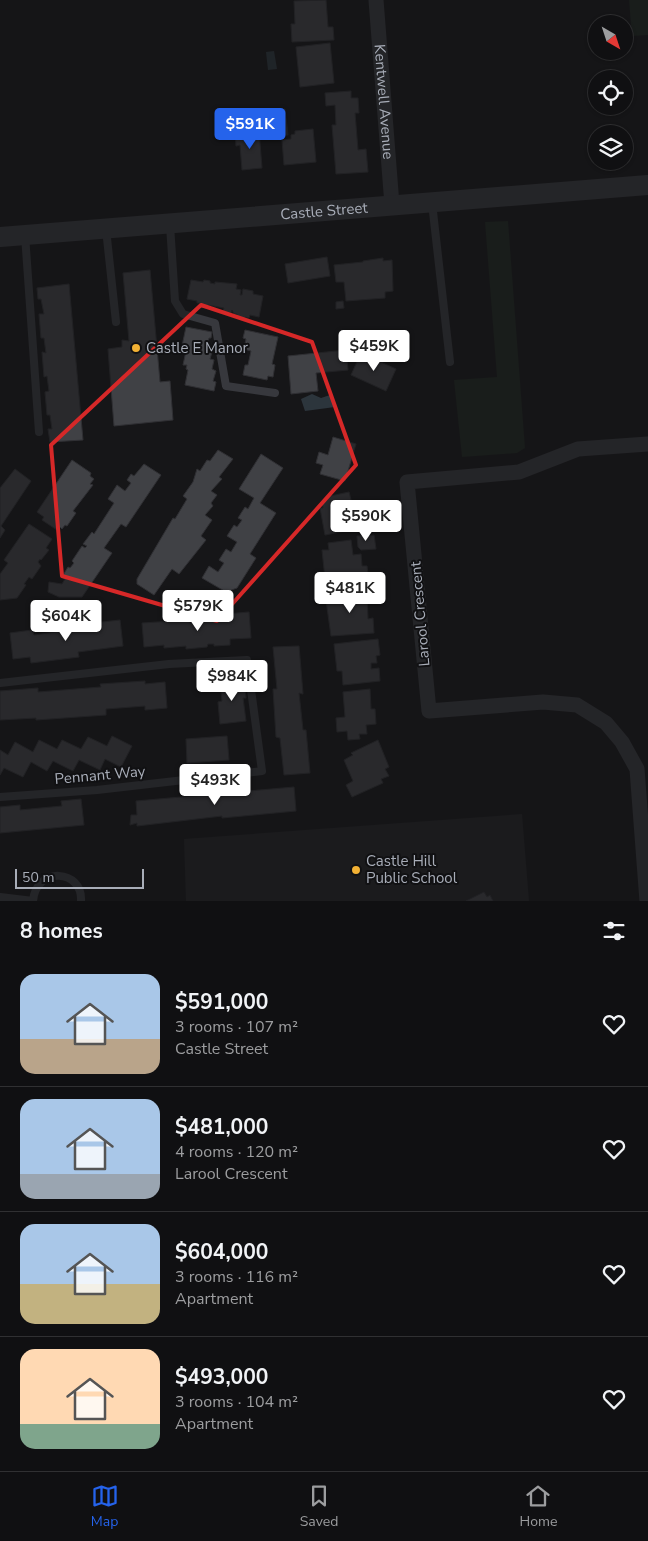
<!DOCTYPE html>
<meta charset="utf-8">
<style>
:root{--surface:#101012;--page:#1e1e20;--text:#f1f3f6;--muted:#9c9d9f;--line:#303032;--accent:#2563eb}
body{margin:0;font-family:"Nunito Sans",sans-serif;background:var(--page);color:var(--text);height:100vh;display:flex;flex-direction:column;font-size:19px;white-space:nowrap}
*{box-sizing:border-box;margin:0}
p{font-size:16px;color:var(--muted)}
.icon{flex:none;width:28px;height:28px;fill:none;stroke:currentColor;stroke-width:2;stroke-linecap:round;stroke-linejoin:round}
.map{position:relative;height:901px;overflow:hidden}
.panel{display:flex;flex-direction:column;background:var(--surface);flex:1}
.panel>*{flex:none}
.needle{width:32px;rotate:141deg}
.controls{position:absolute;left:588px;top:15px;display:grid;gap:10px}
.controls a{display:grid;place-items:center;width:45px;height:45px;border-radius:50%;background:var(--surface);box-shadow:0 1px 4px #0004,0 0 0 1px var(--line);font-size:25px}
.scale{position:absolute;left:15px;bottom:12px;width:129px;box-sizing:border-box;padding-left:5px;border:2px solid #a8adb8;border-top:0;font-size:14px;line-height:18px;white-space:nowrap;color:#a8adb8;-webkit-text-stroke:4px #111113;paint-order:stroke}
.price{position:absolute;translate:-50% -42px;padding:0 11px;border-radius:5px;background:#fff;color:#222;font-size:16px;line-height:32px;filter:drop-shadow(0 1px 2px #0008)}
.price::after{content:'';position:absolute;left:50%;top:30px;width:15px;height:11px;margin-left:-8px;background:inherit;clip-path:polygon(0 0,100% 0,50% 100%)}
.price.current{background:var(--accent);color:#fff}
ul{padding:0;list-style:none}
li{display:flex;align-items:center;gap:15px;height:125px;padding:0 20px}
li+li{border-top:1px solid var(--line)}
li span{display:grid;place-items:center;flex:none;width:140px;height:100px;border-radius:15px;color:#555}
li>.icon{margin-inline-start:auto}
span .icon{width:60px;height:60px;fill:#fffc;stroke-width:1}
li b{font-size:21px}
h2{display:flex;justify-content:space-between;align-items:center;height:60px;padding:0 20px;font-size:21px}
.tab-bar{display:flex;justify-content:space-around;align-items:center;height:70px;border-top:1px solid var(--line);background:var(--surface);font-size:14px;color:var(--muted)}
.tab-bar a{display:grid;justify-items:center;gap:2px}
.tab-bar .current{color:var(--accent)}
.map>svg:first-child{display:block}
.built{fill:#222225}
.green{fill:#1e261f}
.water{fill:#2c353c}
.building{fill:#404145;stroke:#303034}
.lines{fill:none;stroke-linecap:round;stroke-linejoin:round}
.service{stroke:#37383d;stroke-width:8}
.minor{stroke:#37383d;stroke-width:15}
.tertiary{stroke:#37383d;stroke-width:20}
.marked{fill:none;stroke:#d62828;stroke-width:4;stroke-linejoin:round}
.poi-dot{fill:#f2b134;stroke:#111113;stroke-width:2}
.labels{text-anchor:middle;dominant-baseline:central;stroke-width:4;stroke-linejoin:round;paint-order:stroke}
.street-label{font-size:15px;fill:#a8adb8;stroke:#111113}
.poi-label{font-size:15px;fill:#a8adb8;stroke:#111113;text-anchor:start}
</style>
<div class="map">
<svg width="648" height="901" viewBox="0 0 648 901">
<rect width="100%" height="100%" fill="#161618"/>
<path class="built" d="M522 814 529 901H186L184 839Z"/>
<path class="green" d="M629 0H648V35L632 36Z
M508 221 525 448 517 453 462 457 454 380 497 377 485 222Z"/>
<path class="water" d="M274 51 277 69 268 70 266 52Z
M312 394 321 398 330 395 335 407 305 411 301 399Z"/>
<path class="building" d="M326 0 328 27H333L334 40 292 42 291 24H295L294 1Z
M330 43 334 83 300 87 296 47Z
M351 91V98H358L359 113H355L358 150 366 149 368 172 336 174 332 125H336L335 105 326 106 325 93Z
M285 109 288 135 270 136 267 111Z
M313 129 316 162 284 165 282 140 291 139V135L295 134V131Z
M259 131 262 168 242 170 240 145 236 146 235 133Z
M327 257 330 276 288 283 285 264Z
M383 258V261L392 260 393 291 385 292V298L346 301 344 282H336L334 265 363 262V261Z
M150 270 160 382 170 381 173 420 114 426 108 349 122 347V340L129 341 123 273Z
M191 280 203 282 204 280 210 281V283L215 284V282L237 284 236 289 241 290 240 295H242L243 289 253 291V294L263 296 259 317 250 315 249 318 245 317V319L236 318 237 314H234L232 310 231 313 223 311 224 308 208 305 207 308 200 307V303H197V301L187 299Z
M69 284 83 440 50 442 48 429H52L50 415H47L45 392 49 391 47 376 44 377 42 352 46 353 44 338H41L39 314H44L41 299H38L37 288Z
M343 301 344 308 336 309V302Z
M186 327 212 332 211 338H209L206 351 212 352 210 359 214 360 212 369 216 371 213 381 216 382 214 391 185 385 188 370 186 369 187 365H183L186 351H188L189 347 182 346Z
M245 330 278 337 272 364 275 365 273 377 268 376 267 380 243 375 245 365H248L251 351 244 349 246 339 243 338Z
M346 350 348 370 316 373 318 391 291 394 288 356Z
M361 353 396 369 386 391 351 375Z
M333 437 356 444 345 481 320 474 323 465 316 463 319 452 328 455Z
M218 450 233 459 219 477 222 479 211 491 217 495 211 503 213 506 205 515 212 520 201 536 206 540 179 574 172 569 154 595 137 584V579L173 518 175 519 187 499 183 496 193 482 197 469 200 471 207 460 210 461Z
M261 454 283 468 260 503 276 513 250 554 256 558 237 588 226 592 202 578 209 566 218 572 224 563 219 560 226 549 231 552 237 542 227 536 234 525 237 527 242 520 238 518 245 507 248 509 254 498 239 489Z
M72 460 91 473 90 476 94 479 90 484 93 485 73 511 76 513 67 526 65 525 62 529 60 527 57 530 42 520 44 517 37 512Z
M144 464 161 475 126 527 121 524 104 548 112 553 82 597H59L48 592 49 582 62 584 65 579 62 577 68 567 70 568 74 563 72 561 82 546 85 548 87 546 83 544 92 532 94 534 114 503 108 499 117 485 125 491 131 483 127 480 131 474 134 476Z
M15 469 31 481 1 526 5 530 0 538V488Z
M349 492 352 504 349 505 350 509 355 508 360 528 325 535 320 508H323L322 501 326 500V497Z
M29 524 52 539 46 548 49 550 41 560 40 559 38 562 41 566 32 579 29 577 24 584 26 585 17 598 0 600V574L8 563 4 560Z
M374 535 376 549 361 550 358 547 357 536Z
M351 540 353 555 361 554 362 566H367L369 583 326 588 322 550H329L328 543Z
M364 586V596H367L368 619 373 618 374 633 331 636 326 600 348 599 349 587Z
M249 612 251 638 230 639V645L214 646V644H208L207 647 186 649V646L164 648V645L144 647 142 623 190 620V623L204 622V618L226 617V614Z
M120 620 123 646 78 652 79 657 31 663 30 657 13 659 10 633 32 630 34 635 76 629V625Z
M378 639 380 655 376 656 377 663H371V669L379 668 380 681 343 685 342 671H337L334 644Z
M299 646 303 694 299 693 303 730H306L310 773 284 775 280 738 276 737 273 689H277L273 647Z
M244 680 246 698H243L246 721 220 724 218 702 222 701 220 682Z
M145 681V684L165 682 167 708 145 710V706L106 709V715L36 720V718L0 720V691L38 688V692L101 687 100 684Z
M370 689 371 709H375L376 724 366 725 367 734H359L360 739 348 740 347 731 337 732 336 718 345 717 343 692Z
M112 736 132 746 121 767 105 759 100 770 79 760 73 771 53 761 47 771 31 762 23 777 4 768 0 775V750L8 755 15 742 33 752 39 740 57 749 62 740 81 749 88 737 107 746Z
M227 736 229 760 187 763 186 739Z
M378 740 389 767 385 769 389 776 381 779 383 783 352 797 346 785 353 781 344 760 353 755 351 753Z
M294 787 296 811 222 818V816L137 826V823L130 825 131 815H137L136 801Z
M81 799 84 825 0 833V807L20 805V810L62 806 61 801Z
M484 892 487 897 490 895 493 901H466Z"/>
<g class="lines">
<path class="service" d="M432 203 450 362
M170 225 175 301 183 314 215 323 226 386 275 393
M106 229 116 322
M25 235 39 432
M0 683 169 664 247 660 262 771 97 790 0 797
M0 897 33 901C36 866 83 869 81 901"/>
<g class="minor">
<path id="s1" d="M376 0 392 205"/>
<path d="M647 901 637 769 622 742 606 723 577 705 543 702 429 711 407 482 519 472 578 449 648 444"/>
</g>
<path class="tertiary" id="s2" d="M0 237 648 185"/>
</g>
<path d="M0 0H648V901H0ZM201 305 312 342 356 465 217 621 62 576 51 445Z" fill="#161618" fill-opacity=".55" fill-rule="evenodd"/>
<path class="marked" d="M201 305 312 342 356 465 217 621 62 576 51 445Z"/>
<g class="poi-dot">
<circle cx="136" cy="348" r="5"/>
<circle cx="356" cy="870" r="5"/>
</g>
<g class="labels">
<g class="street-label">
<text stroke="none"><textPath href="#s1" startOffset="102">Kentwell Avenue</textPath></text>
<text stroke="none"><textPath href="#s2" startOffset="325">Castle Street</textPath></text>
<text transform="translate(420 614) rotate(-95)">Larool Crescent</text>
<text transform="translate(100 775) rotate(-5)">Pennant Way</text>
</g>
<g class="poi-label">
<text x="146" y="348">Castle E Manor</text>
<text x="366" y="861">Castle Hill<tspan x="366" dy="17">Public School</tspan></text>
</g>
</g>
</svg>
<div class="controls">
<a><svg class="needle" viewBox="-14 -14 28 28"><path d="M0-13l5 13h-10z" fill="#e53935"/><path d="M0 13l5-13h-10z" fill="#9c9d9f"/></svg></a>
<a><svg class="icon" aria-label="locate" viewBox="0 0 24 24"><circle cx="12" cy="12" r="6"/><path d="M12 2v4M12 18v4M2 12h4M18 12h4"/></svg></a>
<a><svg class="icon" aria-label="layers" viewBox="0 0 24 24"><path d="M12 4l9 5-9 5-9-5zM3 14l9 5 9-5"/></svg></a>
</div>
<div class="scale">50 m</div>
<b class="price current" style="left:250px;top:150px">$591K</b>
<b class="price" style="left:374px;top:372px">$459K</b>
<b class="price" style="left:366px;top:542px">$590K</b>
<b class="price" style="left:350px;top:614px">$481K</b>
<b class="price" style="left:198px;top:632px">$579K</b>
<b class="price" style="left:66px;top:642px">$604K</b>
<b class="price" style="left:232px;top:702px">$984K</b>
<b class="price" style="left:215px;top:806px">$493K</b>
</div>
<section class="panel">
<h2>8 homes<svg class="icon" aria-label="filters" viewBox="0 0 24 24"><path d="M4 7h16M4 17h16"/><circle cx="9" cy="7" r="2"/><circle cx="15" cy="17" r="2"/></svg></h2>
<ul>
<li><span style="background:linear-gradient(#a9c7e8 65%,#b9a48a 0)"><svg class="icon" aria-label="home" viewBox="0 0 24 24"><path d="M3 11l9-7 9 7M6 9v11h12V9"/></svg></span><div><b>$591,000</b><p>3 rooms · 107 m²</p><p>Castle Street</p></div><svg class="icon" aria-label="heart" viewBox="0 0 24 24"><path d="M12 20l-8-8c-3-5 5-10 8-4 3-6 11-1 8 4z"/></svg></li>
<li><span style="background:linear-gradient(#a9c7e8 75%,#9aa5b1 0)"><svg class="icon" aria-label="home" viewBox="0 0 24 24"><path d="M3 11l9-7 9 7M6 9v11h12V9"/></svg></span><div><b>$481,000</b><p>4 rooms · 120 m²</p><p>Larool Crescent</p></div><svg class="icon" aria-label="heart" viewBox="0 0 24 24"><path d="M12 20l-8-8c-3-5 5-10 8-4 3-6 11-1 8 4z"/></svg></li>
<li><span style="background:linear-gradient(#a9c7e8 60%,#c2b280 0)"><svg class="icon" aria-label="home" viewBox="0 0 24 24"><path d="M3 11l9-7 9 7M6 9v11h12V9"/></svg></span><div><b>$604,000</b><p>3 rooms · 116 m²</p><p>Apartment</p></div><svg class="icon" aria-label="heart" viewBox="0 0 24 24"><path d="M12 20l-8-8c-3-5 5-10 8-4 3-6 11-1 8 4z"/></svg></li>
<li><span style="background:linear-gradient(#ffd9b3 75%,#7fa58c 0)"><svg class="icon" aria-label="home" viewBox="0 0 24 24"><path d="M3 11l9-7 9 7M6 9v11h12V9"/></svg></span><div><b>$493,000</b><p>3 rooms · 104 m²</p><p>Apartment</p></div><svg class="icon" aria-label="heart" viewBox="0 0 24 24"><path d="M12 20l-8-8c-3-5 5-10 8-4 3-6 11-1 8 4z"/></svg></li>
</ul>
</section>
<nav class="tab-bar">
<a class="current"><svg class="icon" aria-label="map" viewBox="0 0 24 24"><path d="M3 6l6-2 6 2 6-2v14l-6 2-6-2-6 2zM9 4v14M15 6v14"/></svg>Map</a>
<a><svg class="icon" aria-label="saved" viewBox="0 0 24 24"><path d="M7 4h10v16l-5-4-5 4z"/></svg>Saved</a>
<a><svg class="icon" aria-label="home" viewBox="0 0 24 24"><path d="M3 11l9-7 9 7M6 9v11h12V9"/></svg>Home</a>
</nav>
